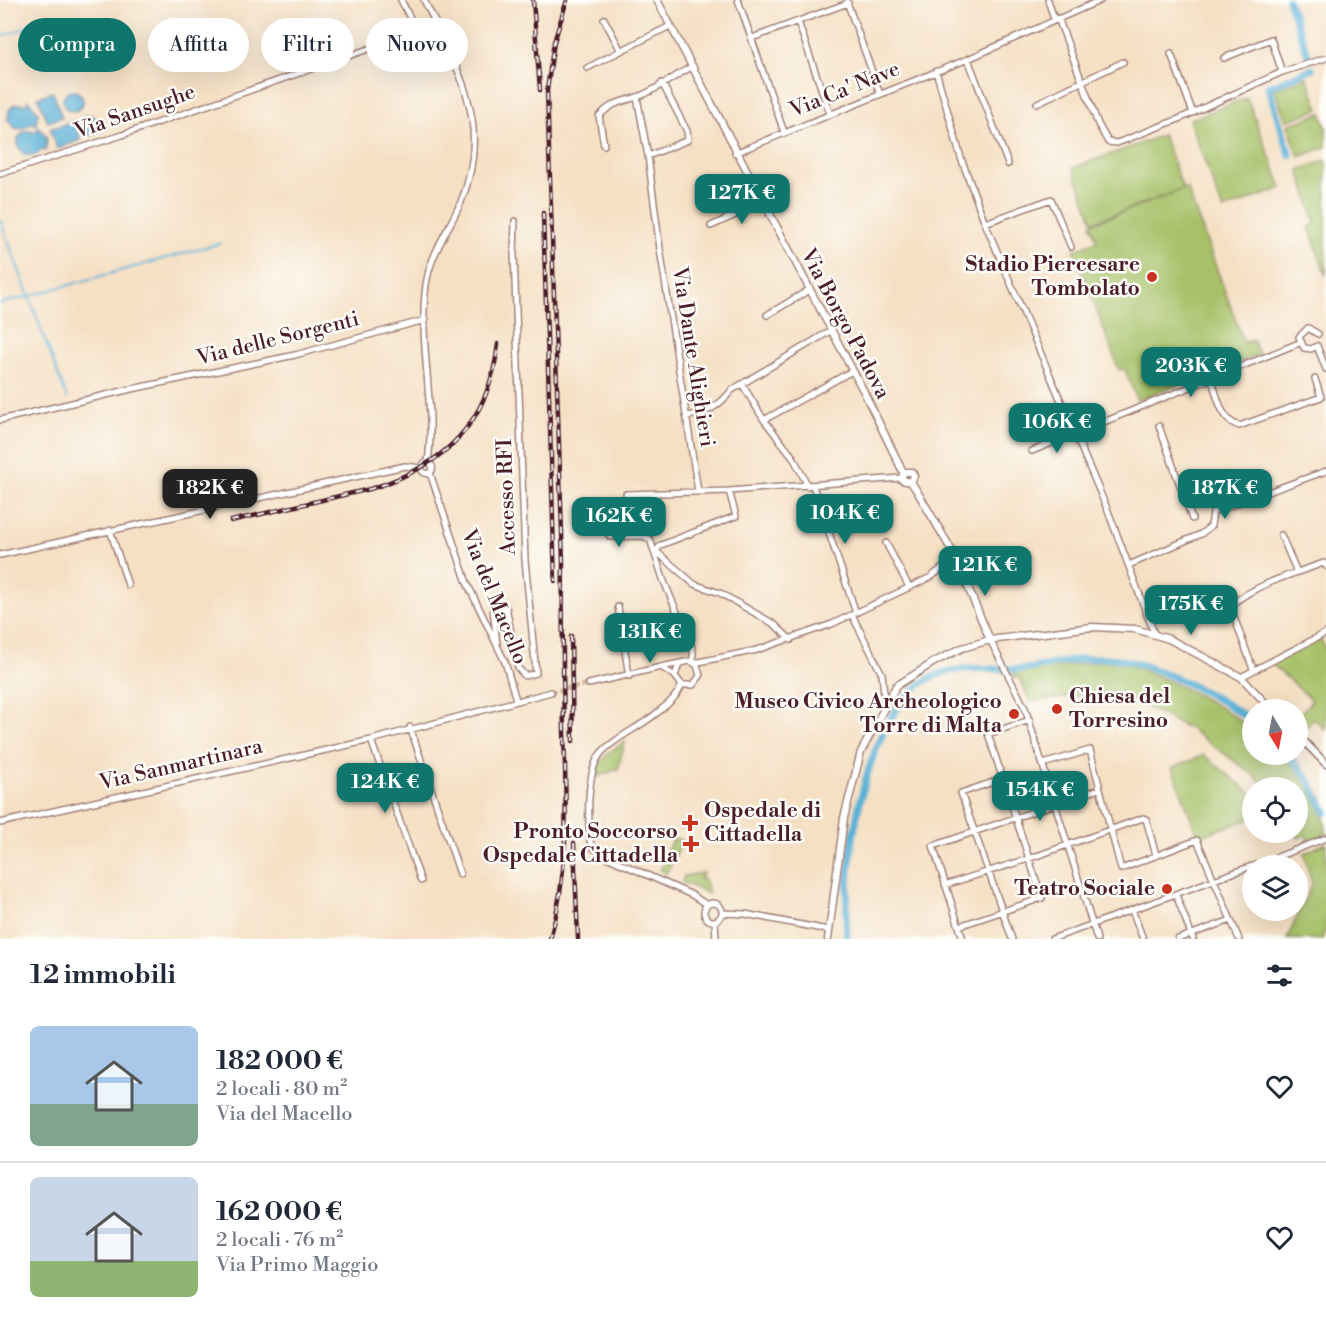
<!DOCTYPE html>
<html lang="it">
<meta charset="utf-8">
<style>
:root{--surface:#fff;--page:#f2f2f3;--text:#1f2937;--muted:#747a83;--line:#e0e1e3;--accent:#0f766e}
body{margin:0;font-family:"Libre Bodoni",serif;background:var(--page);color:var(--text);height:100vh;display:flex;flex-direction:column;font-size:22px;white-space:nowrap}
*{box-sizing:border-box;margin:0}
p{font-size:20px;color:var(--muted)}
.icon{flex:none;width:33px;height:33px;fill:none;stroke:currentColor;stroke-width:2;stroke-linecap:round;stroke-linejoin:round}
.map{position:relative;height:939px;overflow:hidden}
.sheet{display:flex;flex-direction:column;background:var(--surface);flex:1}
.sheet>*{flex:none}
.hud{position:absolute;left:18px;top:18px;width:600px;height:54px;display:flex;gap:12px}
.needle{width:39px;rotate:170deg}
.fabs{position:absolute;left:1242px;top:699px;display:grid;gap:12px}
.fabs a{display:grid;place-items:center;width:66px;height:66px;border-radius:50%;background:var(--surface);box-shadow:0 6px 24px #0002;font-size:30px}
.price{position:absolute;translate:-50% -51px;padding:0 14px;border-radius:12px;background:var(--accent);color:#fff;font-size:20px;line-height:39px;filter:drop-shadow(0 2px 3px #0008)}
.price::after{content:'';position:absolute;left:50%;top:36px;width:18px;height:14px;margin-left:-9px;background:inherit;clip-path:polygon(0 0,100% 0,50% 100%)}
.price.selected{background:#222;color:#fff}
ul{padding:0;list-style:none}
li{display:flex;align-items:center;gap:18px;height:150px;padding:0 30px}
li+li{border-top:2px solid var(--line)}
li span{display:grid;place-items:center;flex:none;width:168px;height:120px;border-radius:9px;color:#555}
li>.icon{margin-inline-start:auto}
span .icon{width:72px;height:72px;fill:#fffc;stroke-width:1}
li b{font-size:26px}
h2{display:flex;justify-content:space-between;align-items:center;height:72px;padding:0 30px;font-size:26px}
.pill{padding:0 21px;border-radius:27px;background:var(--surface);box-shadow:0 6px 24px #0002;font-size:21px;line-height:54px}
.pill.selected{background:var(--accent);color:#fff}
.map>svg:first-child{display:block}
.green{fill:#a6c167;stroke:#787049;stroke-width:1.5}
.water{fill:#5ab1d7;stroke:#526881;stroke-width:1.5}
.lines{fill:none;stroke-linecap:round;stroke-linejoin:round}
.stream{stroke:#5ab1d7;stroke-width:2}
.canal{stroke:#5ab1d7;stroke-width:7}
.minor-tunnel{stroke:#d3b9a5;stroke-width:5;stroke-dasharray:5 2.5;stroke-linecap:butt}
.minor-casing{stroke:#a08078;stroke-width:8}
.tertiary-casing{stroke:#a08078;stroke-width:9}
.minor{stroke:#fff;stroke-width:5}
.tertiary{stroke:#fff;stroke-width:6}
.rail-casing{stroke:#4a1f2b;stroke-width:4.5}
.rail{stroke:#fdfcf7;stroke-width:2;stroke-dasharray:7;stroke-linecap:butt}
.poi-dot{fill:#c8321e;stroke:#fdfcf7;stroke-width:2}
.labels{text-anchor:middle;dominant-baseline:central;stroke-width:5;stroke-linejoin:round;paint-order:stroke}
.street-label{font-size:21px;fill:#4a1f2b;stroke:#fdfcf7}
.poi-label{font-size:21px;font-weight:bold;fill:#4a1f2b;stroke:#fdfcf7;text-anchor:end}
</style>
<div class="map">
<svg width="1326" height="939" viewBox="0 0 1326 939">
<rect width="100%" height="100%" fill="#fdfcf7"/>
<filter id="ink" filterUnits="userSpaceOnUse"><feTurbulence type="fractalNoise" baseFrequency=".0167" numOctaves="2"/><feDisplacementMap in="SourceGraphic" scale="12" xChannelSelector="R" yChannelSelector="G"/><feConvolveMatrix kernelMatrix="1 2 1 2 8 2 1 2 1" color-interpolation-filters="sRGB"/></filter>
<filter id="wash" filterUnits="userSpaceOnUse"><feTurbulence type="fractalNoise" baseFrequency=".008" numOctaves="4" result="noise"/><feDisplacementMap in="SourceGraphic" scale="24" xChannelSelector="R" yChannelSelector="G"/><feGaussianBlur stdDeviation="1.35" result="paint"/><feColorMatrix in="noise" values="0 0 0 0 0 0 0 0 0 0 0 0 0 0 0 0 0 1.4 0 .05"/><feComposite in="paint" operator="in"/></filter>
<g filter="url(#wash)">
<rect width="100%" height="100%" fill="#f5e0c4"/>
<path class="green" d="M1307 77 1319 109 1286 121 1274 89Z
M1247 98 1282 188 1223 210 1189 120Z
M1321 113 1326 127V147L1299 157 1288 125Z
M1163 135 1183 189 1093 222 1073 168Z
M1326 160V276L1309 227 1316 224 1299 170Z
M1187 188 1244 343 1253 340 1259 355 1137 400 1125 369 1119 370 1074 250 1097 241 1091 224Z
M1320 637 1326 652V730L1314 719 1304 728 1298 723V717L1312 700 1269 662Z
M1109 660C1150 668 1220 704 1252 729V754L1282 755C1303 775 1326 804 1326 834L1309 842 1306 835 1298 838 1296 833 1298 788 1265 787 1255 776 1190 729 1115 691 1030 702 1019 677 1014 678 1012 673Z
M625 742 618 769 597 777C595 760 612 750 625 742Z
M1204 755 1252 794V818L1198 837 1172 768Z
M673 838 680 840 682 843 666 874 660 870 669 857 665 855Z
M1326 843V928L1322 939H1287L1312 884 1304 853Z
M703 873 700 879 704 880 709 894 682 882 684 876Z"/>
<path class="water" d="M63 101a10 10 0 1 1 20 0a10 10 0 1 1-20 0Z
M53 92 62 117 48 122 38 97Z
M28 100 38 112 36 125 32 123 23 129 15 128 8 120 9 110 15 104H27Z
M79 125a10 10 0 1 1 20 0a10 10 0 1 1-20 0Z
M74 121 81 140 57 149 50 129Z
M38 127 47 137 46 151 43 149 36 155H25L18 147V138L25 131H37Z"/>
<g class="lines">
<path class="stream" d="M0 37 30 26
M0 220 67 398
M0 304 221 243"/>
<path class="canal" d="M1288 0 1309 58
M1290 155 1268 87 1312 69
M1288 754 1308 779 1326 812
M847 939C843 870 862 706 935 676 966 662 1000 673 1033 668 1057 664 1084 656 1109 658 1147 660 1223 698 1252 722"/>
</g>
</g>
<g filter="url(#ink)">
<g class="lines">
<path class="minor-tunnel" d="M551 692 589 684"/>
<defs>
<path id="minor" d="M401 0 417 32
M424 0C458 69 493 123 461 202 449 230 430 254 426 285 418 343 436 405 428 462
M738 0 784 132
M1048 0 1054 19
M847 2 880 94
M1058 18 1098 124 1108 142 1117 143 1179 119 1282 72 1326 58
M604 19 621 51
M798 22 830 114
M752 38 848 3
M1171 54 1193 113
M1224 58 1271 39 1282 72
M968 59 1008 164
M587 68 670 26
M936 71 961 158 985 223 1108 511 1154 633
M637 97 648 156 660 249 698 491
M1037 103 1123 62
M604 145 599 116C615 101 619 103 637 97 654 92 676 75 693 66
M735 153 968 59 1101 0
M648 156 688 140 687 131 662 83
M0 174 122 135 437 25
M985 223 1051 199 1071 247
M711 226 762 203
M767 315 809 290
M1317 346 1311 349 1304 348 1299 337 1308 328 1318 334
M1317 346 1326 369
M1211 377C1217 394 1220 420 1239 426L1321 397 1315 379
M742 384 764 420
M686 416C707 414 719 406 732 390L830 331
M0 420 127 390 295 355 425 320
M1159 426 1192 519
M1032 451 1299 343
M421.5 468a5.5 5.5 0 1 1 11 0a5.5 5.5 0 1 1-11 0Z
M430 473 467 583 505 662 516 700
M808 486 793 457 764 420 852 371
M813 486 856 613
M626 494 729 491 901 478
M110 530 128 585
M607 531 610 537 642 536 650 539 663 579 693 650V662
M1281 535 1297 572
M886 543 909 587
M656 551 661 545 736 516 729 491
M657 552 694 584 720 593 774 624 791 640
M0 555 405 466 421 468
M1129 565 1201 534 1211 526 1213 512 1326 471
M618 607 629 676
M852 615 882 674 885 703
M990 640 1025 708 1097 939
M497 645 493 608 506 607 518 668 525 676 536 673 525 560 514 254 515 221
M694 663 757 650 832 624 931 577 954 559
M1253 669 1230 606C1256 584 1292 574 1324 563L1326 566
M675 676 661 667 690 661 697 665 700 676 693 685H682L675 676 679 664
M1241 677 1326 633
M589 684 661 667
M682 685C677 697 668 704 658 712 641 727 617 736 602 752 586 769 588 818 590 841L592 847 602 855 692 895 707 905
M410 727 460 874
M371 740 421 881
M1043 764 1090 750 1121 869 1197 840 1239 939
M1002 779 961 793 1012 939
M0 823 371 740 551 692
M1254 866 1326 838
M945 885 1028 859 1143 818 1146 819 1156 855
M1176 895 1193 939
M704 912a9 9 0 1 1 18 0a9 9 0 1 1-18 0Z
M1132 910 1143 939
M722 913 745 914 828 930
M715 921 716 939
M959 926 1042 898 988 734 1030 720
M963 939 933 846 1099 789
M1052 939 1252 866
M1178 939 1231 920"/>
<path id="tertiary" d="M657 0 864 392 903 472
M903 472 902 480 911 482 917 491 955 556 990 640
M903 472H912L914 476 911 482
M1298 735 1326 764
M828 939 844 818 861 752 896 686 936 661 962 648 990 640 1092 627 1135 629 1169 639 1241 677 1272 710"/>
</defs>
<use href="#minor" class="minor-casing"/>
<use href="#tertiary" class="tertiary-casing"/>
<use href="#minor" class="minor"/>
<use href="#tertiary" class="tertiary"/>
<defs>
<path id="rail" d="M533 0 540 90
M543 213 555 581
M231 521 370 489C444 466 489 424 498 344
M571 636 573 741
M574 843 578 939
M550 939C570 870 566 802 564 731 563 675 562 619 563 563L547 90 554 42 567 0"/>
</defs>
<use href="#rail" class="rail-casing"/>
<use href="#rail" class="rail"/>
</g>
</g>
<g class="poi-dot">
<circle cx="1152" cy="277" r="6"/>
<circle cx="1057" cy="709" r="6"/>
<circle cx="1014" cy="714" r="6"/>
<path d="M687 814h6v6h6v6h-6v6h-6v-6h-6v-6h6z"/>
<path d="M688 835h6v6h6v6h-6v6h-6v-6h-6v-6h6z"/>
<circle cx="1167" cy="889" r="6"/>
</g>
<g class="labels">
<g class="street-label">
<text transform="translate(845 90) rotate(-22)">Via Ca' Nave</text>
<text transform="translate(135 112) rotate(-19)">Via Sansughe</text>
<text transform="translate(845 324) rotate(62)">Via Borgo Padova</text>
<text transform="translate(278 339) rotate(-14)">Via delle Sorgenti</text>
<text transform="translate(693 357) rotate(81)">Via Dante Alighieri</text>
<text transform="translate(507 497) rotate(-92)">Accesso RFI</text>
<text transform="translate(494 597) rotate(68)">Via del Macello</text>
<text transform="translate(181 765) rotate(-13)">Via Sanmartinara</text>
</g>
<g class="poi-label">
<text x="1140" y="265">Stadio Piercesare<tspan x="1140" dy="24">Tombolato</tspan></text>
<text x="1069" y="697" text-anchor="start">Chiesa del<tspan x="1069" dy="24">Torresino</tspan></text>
<text x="1002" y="702">Museo Civico Archeologico<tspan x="1002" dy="24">Torre di Malta</tspan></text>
<text x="704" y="811" text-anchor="start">Ospedale di<tspan x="704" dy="24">Cittadella</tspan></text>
<text x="678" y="832">Pronto Soccorso<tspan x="678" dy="24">Ospedale Cittadella</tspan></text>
<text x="1155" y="889">Teatro Sociale</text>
</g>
</g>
</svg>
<div class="fabs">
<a><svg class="needle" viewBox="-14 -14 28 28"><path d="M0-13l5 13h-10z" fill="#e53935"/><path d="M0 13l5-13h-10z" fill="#747a83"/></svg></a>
<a><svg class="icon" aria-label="locate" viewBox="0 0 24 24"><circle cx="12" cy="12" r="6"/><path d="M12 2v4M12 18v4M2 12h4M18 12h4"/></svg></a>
<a><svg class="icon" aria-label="layers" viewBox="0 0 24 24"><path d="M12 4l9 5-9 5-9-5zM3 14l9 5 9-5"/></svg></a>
</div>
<b class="price" style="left:742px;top:225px">127K €</b>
<b class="price" style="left:1191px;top:398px">203K €</b>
<b class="price" style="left:1057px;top:454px">106K €</b>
<b class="price selected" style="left:210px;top:520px">182K €</b>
<b class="price" style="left:1225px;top:520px">187K €</b>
<b class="price" style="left:845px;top:545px">104K €</b>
<b class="price" style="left:619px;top:548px">162K €</b>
<b class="price" style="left:985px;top:597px">121K €</b>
<b class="price" style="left:1191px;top:636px">175K €</b>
<b class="price" style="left:650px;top:664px">131K €</b>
<b class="price" style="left:385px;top:814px">124K €</b>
<b class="price" style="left:1040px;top:822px">154K €</b>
<div class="hud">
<a class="pill selected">Compra</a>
<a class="pill">Affitta</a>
<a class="pill">Filtri</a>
<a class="pill">Nuovo</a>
</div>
</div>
<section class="sheet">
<h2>12 immobili<svg class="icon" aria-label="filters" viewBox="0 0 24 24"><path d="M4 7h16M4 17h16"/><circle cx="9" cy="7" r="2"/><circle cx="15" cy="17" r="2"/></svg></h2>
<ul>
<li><span style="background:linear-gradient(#a9c7e8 65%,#7fa58c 0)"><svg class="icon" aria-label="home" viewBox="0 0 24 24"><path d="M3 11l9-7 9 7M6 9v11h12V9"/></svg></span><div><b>182 000 €</b><p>2 locali · 80 m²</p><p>Via del Macello</p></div><svg class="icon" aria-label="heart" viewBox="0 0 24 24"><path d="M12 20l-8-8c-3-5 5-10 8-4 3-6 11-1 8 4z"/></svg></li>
<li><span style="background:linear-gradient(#c9d6e8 70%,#8fb573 0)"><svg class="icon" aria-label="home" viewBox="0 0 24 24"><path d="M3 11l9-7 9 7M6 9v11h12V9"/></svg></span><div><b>162 000 €</b><p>2 locali · 76 m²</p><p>Via Primo Maggio</p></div><svg class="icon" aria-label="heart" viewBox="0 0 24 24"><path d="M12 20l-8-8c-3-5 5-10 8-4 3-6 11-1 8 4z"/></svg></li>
</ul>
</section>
